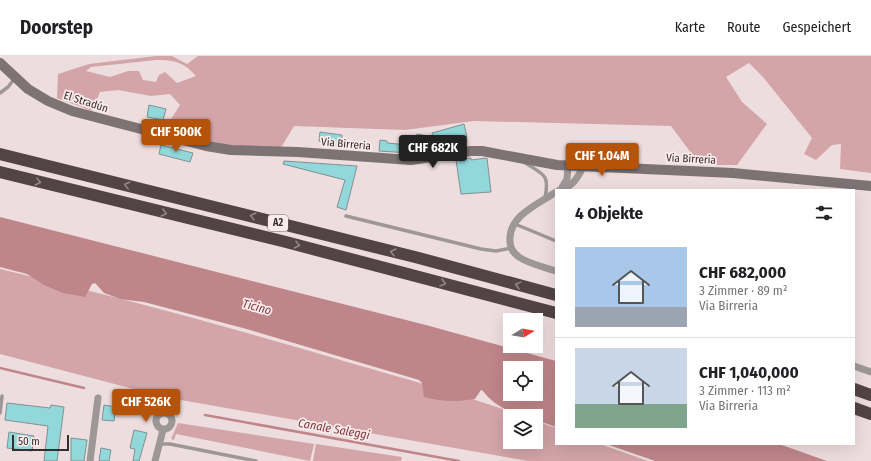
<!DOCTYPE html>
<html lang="de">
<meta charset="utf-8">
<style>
:root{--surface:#fff;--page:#f6f6f6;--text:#202124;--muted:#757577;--line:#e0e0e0;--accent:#b45309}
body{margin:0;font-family:"Fira Sans Condensed",sans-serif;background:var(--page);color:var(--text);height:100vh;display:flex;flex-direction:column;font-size:15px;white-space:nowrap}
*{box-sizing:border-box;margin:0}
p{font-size:13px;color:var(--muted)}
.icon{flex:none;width:22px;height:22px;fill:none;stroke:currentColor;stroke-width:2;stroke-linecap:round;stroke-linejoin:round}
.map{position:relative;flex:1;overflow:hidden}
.drawer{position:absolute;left:555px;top:133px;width:300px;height:256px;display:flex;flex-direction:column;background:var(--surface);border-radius:0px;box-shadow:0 4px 16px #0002}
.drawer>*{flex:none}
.needle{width:26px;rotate:79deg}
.buttons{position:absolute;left:503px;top:257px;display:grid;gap:8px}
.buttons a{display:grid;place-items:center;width:40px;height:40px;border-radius:0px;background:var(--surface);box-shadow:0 4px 16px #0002;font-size:20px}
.scale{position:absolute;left:12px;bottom:10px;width:57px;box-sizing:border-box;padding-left:4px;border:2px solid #352e2f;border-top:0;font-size:11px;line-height:14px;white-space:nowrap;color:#352e2f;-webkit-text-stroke:3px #fcebeb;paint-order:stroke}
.price{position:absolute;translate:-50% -34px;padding:0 9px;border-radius:4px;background:var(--accent);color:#fff;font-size:13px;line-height:26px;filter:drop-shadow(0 1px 2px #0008)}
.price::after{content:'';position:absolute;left:50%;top:24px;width:12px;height:9px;margin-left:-6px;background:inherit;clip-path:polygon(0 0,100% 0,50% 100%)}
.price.selected{background:#222;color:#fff}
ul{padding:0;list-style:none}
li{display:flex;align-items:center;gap:12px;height:100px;padding:0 20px}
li+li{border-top:1px solid var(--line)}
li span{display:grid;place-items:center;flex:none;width:112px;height:80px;border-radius:0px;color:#555}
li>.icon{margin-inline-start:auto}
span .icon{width:48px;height:48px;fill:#fffc;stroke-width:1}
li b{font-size:17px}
h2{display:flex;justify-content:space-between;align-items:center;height:48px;padding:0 20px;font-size:17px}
header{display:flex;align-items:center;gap:24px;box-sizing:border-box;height:56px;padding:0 20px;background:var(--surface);border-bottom:1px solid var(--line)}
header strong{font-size:19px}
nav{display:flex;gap:22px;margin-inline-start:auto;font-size:14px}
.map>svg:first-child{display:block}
.green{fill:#d3a5a8;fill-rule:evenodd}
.water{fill:#bf868a;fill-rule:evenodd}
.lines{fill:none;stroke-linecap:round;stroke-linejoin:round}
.stream{stroke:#bf868a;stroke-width:2.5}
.building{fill:#92d8db;stroke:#819191}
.lane{stroke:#9e9797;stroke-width:3.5}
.street{stroke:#9e9797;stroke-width:7}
.secondary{stroke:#7d7374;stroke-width:10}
.highway{stroke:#524445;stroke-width:12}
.oneway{stroke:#968787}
.labels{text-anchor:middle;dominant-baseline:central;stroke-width:3.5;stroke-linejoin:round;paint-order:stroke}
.shield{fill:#fcebeb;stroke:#716767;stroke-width:1}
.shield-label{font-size:10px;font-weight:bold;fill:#352e2f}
.street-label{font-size:11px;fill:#352e2f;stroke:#fcebeb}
.water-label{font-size:12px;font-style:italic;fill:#7e363f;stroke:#fcebeb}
</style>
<header>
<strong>Doorstep</strong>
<nav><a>Karte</a><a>Route</a><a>Gespeichert</a></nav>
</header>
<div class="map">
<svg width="871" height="405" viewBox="0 0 871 405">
<rect width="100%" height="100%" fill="#eeddde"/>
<path class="green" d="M156 0H172L187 8 198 0H871V117L840 113 841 88 832 89 816 104 804 98 812 82 763 21 749 7 726 21 742 46 767 68 737 109H700L671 70 474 65 405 74 294 70 279 95H234L161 79 180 49 170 38 151 40 118 34 100 36 92 55 57 42 58 18 89 8ZM156 4C175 4 183 6 196 20L177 27 165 16 159 19 156 26 143 24 139 15H128L110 21 86 15 91 11Z
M0 213C119 241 237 273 354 308 410 324 467 340 522 360H510V386H536V365L556 372V388H600L648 405H528L164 341 0 298Z
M178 367 314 388 310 405 176 378 174 384 171 383Z
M316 388 402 401 401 405H313Z"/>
<path class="water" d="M0 161 426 269 556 305V371L536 364V360C515 360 495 351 483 335L481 334 475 343C457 346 442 346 424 341L422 327 419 324 243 272 144 246 120 243 104 237 95 227 92 228 85 241 63 237 44 229 27 218 0 211ZM510 312H536V338H510Z
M606 388H779L827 405H655Z"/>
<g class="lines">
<path class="stream" d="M0 312 84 332
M205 359 459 405"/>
</g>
<path class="building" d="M149 49 166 53 163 64 147 61Z
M464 68 467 81 459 83 460 86 431 94 416 95V97H411L379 95 380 84 387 85V87L408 89 409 85H415L417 78 433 81 432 77Z
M320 76 342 79 341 90 332 89V86L319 85Z
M161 89 193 97 190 106 159 98Z
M471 102V104L487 102 491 136 461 138 456 104Z
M284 105 357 110 346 154 337 151 345 124 283 108Z
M7 347 50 352 51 349 64 351 57 405H44L48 370 5 364Z
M104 349 116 351 114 365 102 364Z
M134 374 147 377 139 405H133L135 393 130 392Z
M9 376 34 380 32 395 7 392Z
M71 382 87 384 84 405H71Z
M101 392 111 394 109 405H99Z"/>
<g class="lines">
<path class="lane" d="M0 37 8 31 15 22
M524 106C543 119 550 117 545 142
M346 160 481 193 496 195 511 192
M515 168 556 185
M0 357 2 340
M159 388H170L256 405"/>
<path class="street" d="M561 133 567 123 568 110
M560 134C571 132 579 121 583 110
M556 136C538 148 508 160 510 185 510 192 513 197 519 201 529 208 544 211 556 215
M854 310 871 316
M156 365a8 8 0 1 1 16 0a8 8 0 1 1-16 0Z
M90 405 98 342
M155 405 163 374"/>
<path class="secondary" d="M0 7 28 33 48 45 72 55 206 90 231 94 298 96 411 104 471 95H482L557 109 733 117 871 130"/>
<path class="highway" d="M0 98 415 201 556 239
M0 116 286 186 556 257
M854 333 871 339
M854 352 871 358"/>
</g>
<defs><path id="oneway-chevron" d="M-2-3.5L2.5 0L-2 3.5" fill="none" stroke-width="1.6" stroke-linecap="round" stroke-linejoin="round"/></defs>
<g class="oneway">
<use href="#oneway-chevron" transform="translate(38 126) rotate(14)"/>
<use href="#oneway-chevron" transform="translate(127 129) rotate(-166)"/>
<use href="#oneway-chevron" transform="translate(164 157) rotate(14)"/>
<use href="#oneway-chevron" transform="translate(253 160) rotate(-166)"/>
<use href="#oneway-chevron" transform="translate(297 189) rotate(14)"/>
<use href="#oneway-chevron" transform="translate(393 196) rotate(-166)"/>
<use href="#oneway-chevron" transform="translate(443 227) rotate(15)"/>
<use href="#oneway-chevron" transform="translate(518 229) rotate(-165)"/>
</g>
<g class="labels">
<rect class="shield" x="268" y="159" width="20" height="16" rx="3"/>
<g class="shield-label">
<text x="278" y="167">A2</text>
</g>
<g class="street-label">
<text transform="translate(86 46) rotate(18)">El Stradún</text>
<text transform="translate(346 88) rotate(5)">Via Birreria</text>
<text transform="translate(691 103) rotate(3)">Via Birreria</text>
</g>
<g class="water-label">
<text transform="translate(257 251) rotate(15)">Ticino</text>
<text transform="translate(334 373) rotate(10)">Canale Saleggi</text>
</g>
</g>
</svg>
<div class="buttons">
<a><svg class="needle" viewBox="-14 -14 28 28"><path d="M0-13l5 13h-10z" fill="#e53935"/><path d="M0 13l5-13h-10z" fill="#757577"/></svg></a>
<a><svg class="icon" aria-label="locate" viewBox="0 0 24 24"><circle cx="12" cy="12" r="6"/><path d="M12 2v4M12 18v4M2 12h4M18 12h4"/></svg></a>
<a><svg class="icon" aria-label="layers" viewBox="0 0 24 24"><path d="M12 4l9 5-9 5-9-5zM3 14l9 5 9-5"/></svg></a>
</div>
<div class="scale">50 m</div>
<b class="price" style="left:176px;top:97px">CHF 500K</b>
<b class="price selected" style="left:433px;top:113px">CHF 682K</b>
<b class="price" style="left:602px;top:121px">CHF 1.04M</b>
<b class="price" style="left:146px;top:367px">CHF 526K</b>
<section class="drawer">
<h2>4 Objekte<svg class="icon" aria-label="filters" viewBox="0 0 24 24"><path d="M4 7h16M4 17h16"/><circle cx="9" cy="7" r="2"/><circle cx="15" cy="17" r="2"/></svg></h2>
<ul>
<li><span style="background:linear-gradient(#a9c7e8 75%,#9aa5b1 0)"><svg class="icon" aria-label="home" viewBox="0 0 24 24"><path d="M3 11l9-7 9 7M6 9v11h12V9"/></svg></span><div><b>CHF 682,000</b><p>3 Zimmer · 89 m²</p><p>Via Birreria</p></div></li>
<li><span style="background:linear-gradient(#c9d6e8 70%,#7fa58c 0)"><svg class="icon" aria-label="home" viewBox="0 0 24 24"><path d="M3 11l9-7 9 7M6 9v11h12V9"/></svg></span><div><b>CHF 1,040,000</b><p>3 Zimmer · 113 m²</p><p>Via Birreria</p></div></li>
</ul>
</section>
</div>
